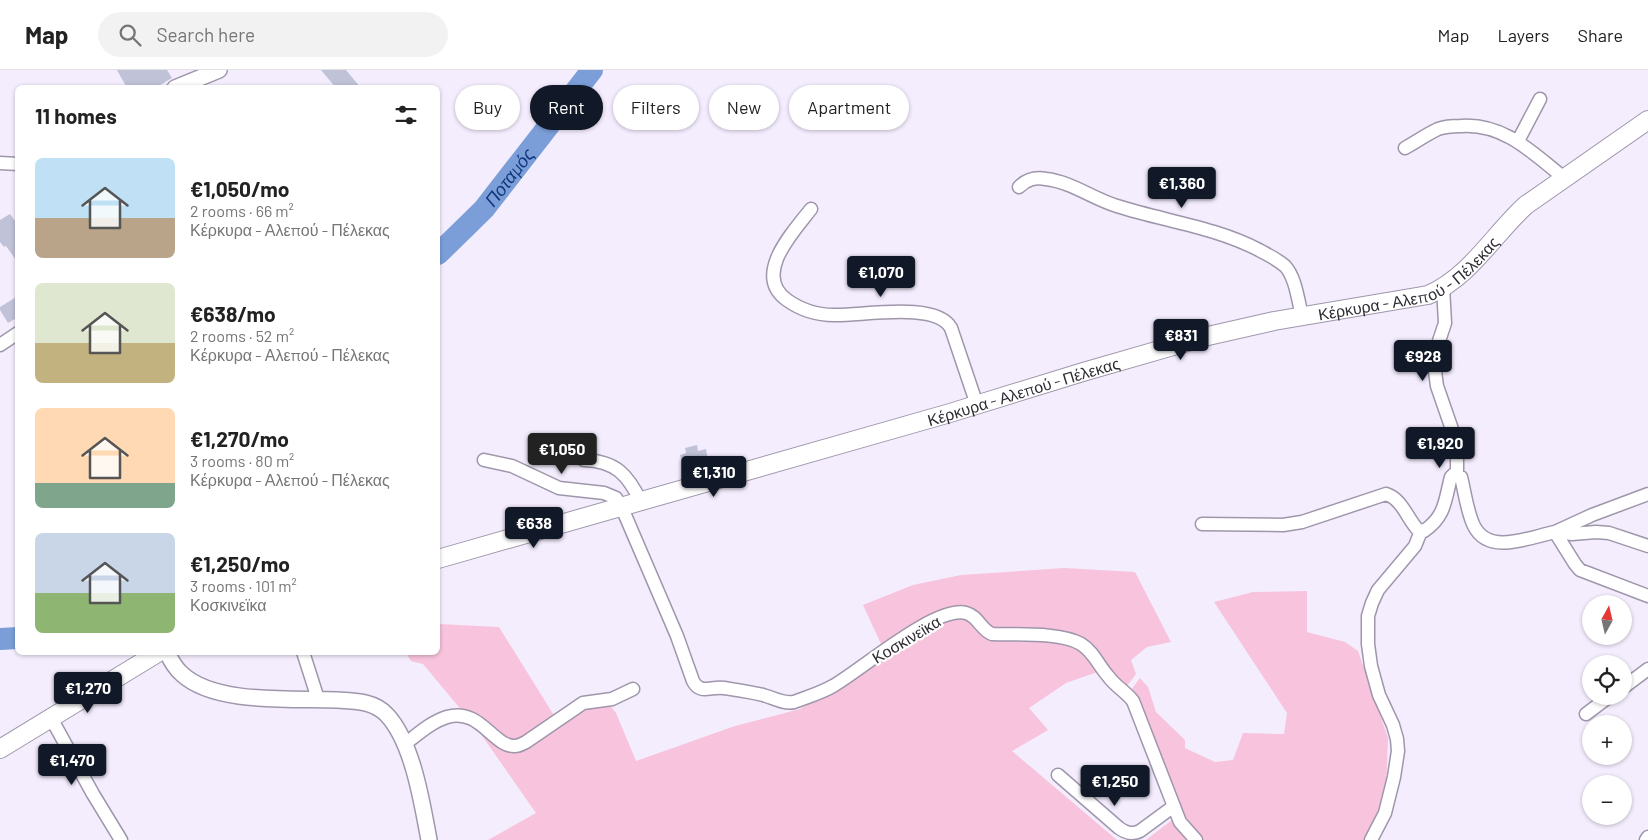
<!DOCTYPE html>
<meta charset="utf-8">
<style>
:root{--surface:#fff;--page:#f2f2f2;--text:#222;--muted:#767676;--line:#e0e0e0;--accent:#111827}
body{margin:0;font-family:Barlow,sans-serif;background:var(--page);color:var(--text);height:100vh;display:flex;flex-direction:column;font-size:19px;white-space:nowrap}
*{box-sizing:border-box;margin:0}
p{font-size:16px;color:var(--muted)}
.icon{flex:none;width:28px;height:28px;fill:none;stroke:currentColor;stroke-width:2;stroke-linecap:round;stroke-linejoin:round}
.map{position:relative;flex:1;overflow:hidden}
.side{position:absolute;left:15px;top:15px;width:425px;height:570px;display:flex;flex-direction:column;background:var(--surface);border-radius:8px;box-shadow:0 1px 4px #0004}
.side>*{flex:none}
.banner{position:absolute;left:455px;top:15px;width:475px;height:45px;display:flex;gap:10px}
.needle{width:32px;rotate:8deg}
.controls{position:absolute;left:1582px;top:525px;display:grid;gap:10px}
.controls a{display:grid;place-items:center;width:50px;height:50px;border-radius:50%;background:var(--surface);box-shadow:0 1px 4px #0004;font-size:25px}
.price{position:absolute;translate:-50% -42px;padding:0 11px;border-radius:5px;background:var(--accent);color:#fff;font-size:16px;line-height:32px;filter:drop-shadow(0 1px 2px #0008)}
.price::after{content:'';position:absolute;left:50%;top:30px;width:15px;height:11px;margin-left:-8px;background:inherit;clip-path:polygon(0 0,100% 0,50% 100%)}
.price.selected{background:#222;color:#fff}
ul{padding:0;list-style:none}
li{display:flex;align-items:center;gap:15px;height:125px;padding:0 20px}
li span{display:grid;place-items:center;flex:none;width:140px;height:100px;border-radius:8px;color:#555}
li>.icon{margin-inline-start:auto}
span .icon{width:60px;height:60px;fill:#fffc;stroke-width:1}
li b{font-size:21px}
h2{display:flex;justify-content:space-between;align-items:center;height:60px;padding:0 20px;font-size:21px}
.pill{padding:0 18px;border-radius:22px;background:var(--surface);box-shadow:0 1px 4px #0004;font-size:18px;line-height:45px}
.pill.selected{background:var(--accent);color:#fff}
header{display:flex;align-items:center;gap:30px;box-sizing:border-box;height:70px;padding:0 25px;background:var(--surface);border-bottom:1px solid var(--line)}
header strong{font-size:24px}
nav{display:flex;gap:28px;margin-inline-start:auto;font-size:18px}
.search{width:350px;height:45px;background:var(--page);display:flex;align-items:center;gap:12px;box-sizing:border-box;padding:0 18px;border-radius:28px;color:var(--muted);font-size:19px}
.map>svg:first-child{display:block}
.green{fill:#f8c3dc}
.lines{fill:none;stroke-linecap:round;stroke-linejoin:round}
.river{stroke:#7b9ed8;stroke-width:22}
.building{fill:#c0c2d8}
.minor-casing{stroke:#9f96ab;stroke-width:15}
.tertiary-casing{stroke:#9f96ab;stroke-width:18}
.secondary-casing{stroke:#9f96ab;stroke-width:20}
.minor{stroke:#fff;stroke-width:12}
.tertiary{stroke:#fff;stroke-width:15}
.secondary{stroke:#fff;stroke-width:18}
.labels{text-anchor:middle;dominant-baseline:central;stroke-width:4.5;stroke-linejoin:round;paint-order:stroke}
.street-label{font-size:16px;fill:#302c34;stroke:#fefefe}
.water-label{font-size:18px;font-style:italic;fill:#11387d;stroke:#fefefe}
</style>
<header>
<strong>Map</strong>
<div class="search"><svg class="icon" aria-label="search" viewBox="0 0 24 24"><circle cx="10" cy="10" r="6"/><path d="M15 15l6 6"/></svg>Search here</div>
<nav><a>Map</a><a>Layers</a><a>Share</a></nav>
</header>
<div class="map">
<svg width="1648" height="770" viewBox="0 0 1648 770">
<rect width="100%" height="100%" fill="#f4edfe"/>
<path class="green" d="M1064 498 1135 502 1171 572 1147 577 1131 590 1136 604 1127 616 1109 598 1066 613 1029 638 1048 660 1012 681 1117 770H488L536 743 478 660 423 594 411 591 406 583 438 582V554L499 557 560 655 585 636 609 634 616 643 636 691 735 656 800 639 887 587 863 535 913 515 961 505Z
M1307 521V562L1345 572 1358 581 1388 668 1386 722 1375 752 1364 770H1146L1181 743 1131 620 1140 608 1148 617 1156 642 1185 670V678L1215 692 1233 690 1243 663 1284 664 1287 643 1214 532 1253 522Z"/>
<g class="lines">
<g class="river">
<path id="s1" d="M438 184 484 139 592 0"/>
<path d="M0 569 18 568"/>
</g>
</g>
<path class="building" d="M117 0H167L172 8 155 18H127Z
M321 0H346L361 18H336Z
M10 144 18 155V193L6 176 4 177 0 172V150Z
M18 226V247L8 253 0 240V237Z
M697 375 698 381 706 379 709 395 684 400 680 385 686 383 685 378Z"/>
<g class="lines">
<defs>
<path id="minor" d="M1518 71 1540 29
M1405 78C1416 72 1427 64 1438 59 1446 56 1453 56 1461 56 1504 53 1533 83 1564 108
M0 93 18 94
M1019 117C1027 109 1035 107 1046 109 1072 112 1093 129 1117 136 1164 151 1215 157 1259 180 1268 185 1277 189 1285 196 1296 208 1298 231 1302 246
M811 139C793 162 752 205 787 230 801 240 817 245 834 245 861 246 936 231 951 258L977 335
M1443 217 1445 253 1439 271 1434 294 1437 316 1455 368 1457 383V404
M0 275 18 263
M484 390 512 396 559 418 604 423 616 428 622 438 677 566 693 611C700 625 711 616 724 618 737 620 751 622 763 625 774 628 783 634 794 632 807 627 821 623 833 616 861 600 936 535 966 543 978 546 981 560 992 564 1016 565 1061 562 1081 574 1094 582 1098 595 1108 606 1115 616 1125 621 1133 631L1180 752 1196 770
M584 390C616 391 628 405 641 432
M1202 454 1283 455 1302 452 1386 424C1402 429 1407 448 1418 460L1424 461C1446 446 1445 429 1451 407L1454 404H1457L1461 407C1465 423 1467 442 1474 456 1489 486 1530 467 1555 462L1575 494 1580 500 1648 526
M1555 462 1592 445 1648 424
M1555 462 1572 464 1596 462 1609 463 1648 476
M303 582 318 629
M1624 617 1648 599
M1586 644 1610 626
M51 648 93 724 121 770
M405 674C418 664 431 652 447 647 480 637 493 677 515 676 519 676 522 674 526 672L583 633 612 629 633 619
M1058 705 1119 758C1126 763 1132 765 1140 761L1174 736
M1371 770 1385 743 1394 707 1398 681 1397 669 1393 655 1379 625 1371 596 1368 574V546L1372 533 1378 520 1415 476 1421 461
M1646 770 1648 767"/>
<path id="tertiary" d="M175 18 219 0
M167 582C171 591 175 598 182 604 215 635 294 628 337 630 355 631 374 631 387 645 413 673 422 733 429 770"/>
<g id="secondary">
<path id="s2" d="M438 489 950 343 1083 302 1208 266 1274 251 1428 225C1470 207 1493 165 1526 135L1648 50"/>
<path d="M0 679 159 582"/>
</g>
</defs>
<use href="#minor" class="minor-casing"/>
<use href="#tertiary" class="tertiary-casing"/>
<use href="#secondary" class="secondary-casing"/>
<use href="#minor" class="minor"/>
<use href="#tertiary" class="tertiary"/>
<use href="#secondary" class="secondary"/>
</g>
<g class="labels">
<g class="street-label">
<text stroke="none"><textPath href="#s2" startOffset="1014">Κέρκυρα - Αλεπού - Πέλεκας</textPath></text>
<text stroke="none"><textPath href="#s2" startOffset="609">Κέρκυρα - Αλεπού - Πέλεκας</textPath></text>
<text transform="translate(906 569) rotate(-31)">Κοσκινεϊκα</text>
</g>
<g class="water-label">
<text stroke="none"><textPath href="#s1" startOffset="105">Ποταμός</textPath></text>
</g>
</g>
</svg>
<div class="controls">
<a><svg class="needle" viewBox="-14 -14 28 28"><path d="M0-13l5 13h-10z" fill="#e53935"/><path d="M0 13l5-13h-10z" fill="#767676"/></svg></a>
<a><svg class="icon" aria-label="locate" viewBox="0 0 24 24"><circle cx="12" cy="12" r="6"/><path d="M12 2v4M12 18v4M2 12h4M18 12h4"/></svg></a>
<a>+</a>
<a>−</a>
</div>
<b class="price" style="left:1182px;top:139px">€1,360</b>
<b class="price" style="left:881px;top:228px">€1,070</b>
<b class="price" style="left:1181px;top:291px">€831</b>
<b class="price" style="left:1423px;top:312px">€928</b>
<b class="price" style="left:1440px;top:399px">€1,920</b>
<b class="price selected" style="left:562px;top:405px">€1,050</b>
<b class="price" style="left:714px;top:428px">€1,310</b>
<b class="price" style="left:534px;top:479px">€638</b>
<b class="price" style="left:88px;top:644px">€1,270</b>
<b class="price" style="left:72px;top:716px">€1,470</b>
<b class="price" style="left:1115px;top:737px">€1,250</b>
<div class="banner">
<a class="pill">Buy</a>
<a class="pill selected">Rent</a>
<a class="pill">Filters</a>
<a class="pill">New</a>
<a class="pill">Apartment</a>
</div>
<section class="side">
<h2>11 homes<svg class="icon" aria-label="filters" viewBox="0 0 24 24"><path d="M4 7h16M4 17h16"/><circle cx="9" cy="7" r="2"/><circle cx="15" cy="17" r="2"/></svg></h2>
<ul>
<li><span style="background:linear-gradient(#bfe0f5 60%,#b9a48a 0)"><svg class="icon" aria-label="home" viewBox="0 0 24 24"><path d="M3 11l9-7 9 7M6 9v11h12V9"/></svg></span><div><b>€1,050/mo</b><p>2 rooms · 66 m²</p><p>Κέρκυρα - Αλεπού - Πέλεκας</p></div></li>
<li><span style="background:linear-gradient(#dfe7d0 60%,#c2b280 0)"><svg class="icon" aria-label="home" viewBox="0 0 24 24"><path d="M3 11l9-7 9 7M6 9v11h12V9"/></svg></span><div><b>€638/mo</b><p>2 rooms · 52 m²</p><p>Κέρκυρα - Αλεπού - Πέλεκας</p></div></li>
<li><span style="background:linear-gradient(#ffd9b3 75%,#7fa58c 0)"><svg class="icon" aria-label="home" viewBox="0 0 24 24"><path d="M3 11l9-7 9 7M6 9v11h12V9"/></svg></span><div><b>€1,270/mo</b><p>3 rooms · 80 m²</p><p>Κέρκυρα - Αλεπού - Πέλεκας</p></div></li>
<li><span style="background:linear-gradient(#c9d6e8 60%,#8fb573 0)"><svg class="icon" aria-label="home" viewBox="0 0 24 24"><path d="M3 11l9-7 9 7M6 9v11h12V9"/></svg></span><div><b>€1,250/mo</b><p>3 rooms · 101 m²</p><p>Κοσκινεϊκα</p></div></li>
</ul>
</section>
</div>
